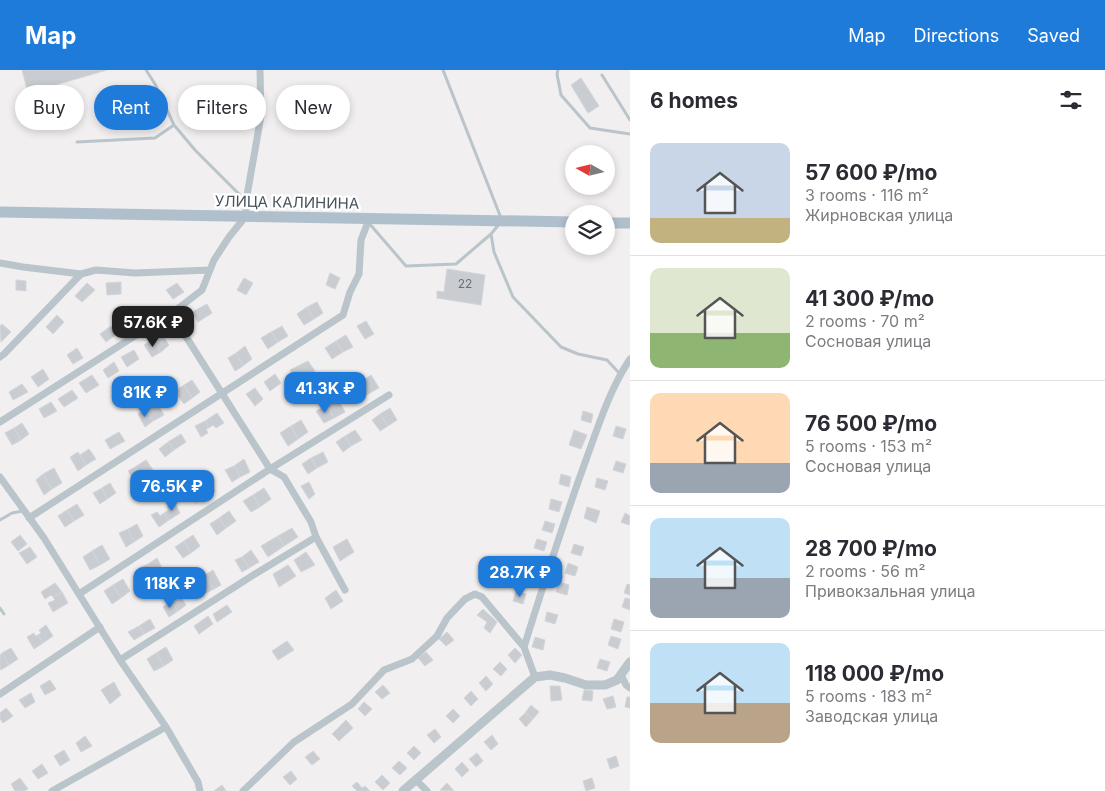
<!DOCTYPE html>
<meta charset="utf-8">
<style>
:root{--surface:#fff;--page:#f7f7f7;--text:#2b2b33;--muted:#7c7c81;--line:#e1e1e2;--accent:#1f7bda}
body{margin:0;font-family:Inter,sans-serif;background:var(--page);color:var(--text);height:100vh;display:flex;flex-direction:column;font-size:19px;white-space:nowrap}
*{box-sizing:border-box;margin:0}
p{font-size:16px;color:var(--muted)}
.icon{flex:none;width:28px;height:28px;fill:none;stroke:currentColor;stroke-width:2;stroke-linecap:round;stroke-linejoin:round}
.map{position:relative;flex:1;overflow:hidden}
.panel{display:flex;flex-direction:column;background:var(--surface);width:475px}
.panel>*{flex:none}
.guide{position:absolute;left:15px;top:15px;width:475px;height:45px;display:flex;gap:10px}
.needle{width:32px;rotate:278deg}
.tools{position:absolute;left:565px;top:75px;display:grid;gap:10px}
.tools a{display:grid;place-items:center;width:50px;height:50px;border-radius:50%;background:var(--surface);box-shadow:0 2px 8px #0003;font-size:25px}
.price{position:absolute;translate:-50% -42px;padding:0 11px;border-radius:10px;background:var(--accent);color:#fff;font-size:16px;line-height:32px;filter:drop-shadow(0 1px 2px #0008)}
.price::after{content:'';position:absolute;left:50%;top:30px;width:15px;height:11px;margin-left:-8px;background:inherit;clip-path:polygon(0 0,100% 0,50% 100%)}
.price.selected{background:#222;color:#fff}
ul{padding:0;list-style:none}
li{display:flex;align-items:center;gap:15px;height:125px;padding:0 20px}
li+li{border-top:1px solid var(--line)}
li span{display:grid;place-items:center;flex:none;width:140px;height:100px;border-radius:10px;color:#555}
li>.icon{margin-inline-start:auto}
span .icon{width:60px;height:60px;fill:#fffc;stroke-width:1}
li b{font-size:21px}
h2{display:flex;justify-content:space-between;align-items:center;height:60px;padding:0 20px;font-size:21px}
.tag{padding:0 18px;border-radius:22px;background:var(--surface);box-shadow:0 2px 8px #0003;font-size:18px;line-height:45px}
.tag.selected{background:var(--accent);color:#fff}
header{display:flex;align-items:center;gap:30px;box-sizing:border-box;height:70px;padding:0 25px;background:var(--accent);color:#fff}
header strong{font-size:24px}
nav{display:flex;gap:28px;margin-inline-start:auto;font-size:18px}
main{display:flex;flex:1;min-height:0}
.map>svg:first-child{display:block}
.building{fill:#c9ccd1;stroke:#d3d5da}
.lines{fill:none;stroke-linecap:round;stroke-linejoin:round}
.service{stroke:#bac4cb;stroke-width:3}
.minor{stroke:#bac4cb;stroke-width:7}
.tertiary{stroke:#bac4cb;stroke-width:9}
.primary{stroke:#afbfcc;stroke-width:11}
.labels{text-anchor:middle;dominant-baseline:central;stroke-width:5;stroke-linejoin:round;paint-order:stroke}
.number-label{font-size:12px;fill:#687178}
.street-label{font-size:15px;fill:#47535b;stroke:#fff}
</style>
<header>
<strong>Map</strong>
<nav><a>Map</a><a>Directions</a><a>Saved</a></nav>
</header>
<main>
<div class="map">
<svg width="630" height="721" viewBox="0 0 630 721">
<rect width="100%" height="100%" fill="#f1efef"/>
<path class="building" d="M22 0H107L28 23Z
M581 8 599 36 588 43 571 15Z
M150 16 151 20 146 21 150 33 144 34 140 19Z
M447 199 485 205 481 235 437 228V221L444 222Z
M330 203 340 208 335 219 326 215Z
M244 208 253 213 246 225 237 220Z
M16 210 26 211V221L16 220Z
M121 212V224L107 225 106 213Z
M87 213 95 220 82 232 75 226Z
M177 213 184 222 173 229 166 220Z
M317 232 323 243 314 249 307 237Z
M207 234 212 243 198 252 192 242Z
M139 237 145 248 132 256 126 246Z
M307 237 314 249 304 255 297 244Z
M57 245 64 252 53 264 46 257Z
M366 251 374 264 365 269 357 256Z
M2 254 11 262 1 272 0 256Z
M111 256 117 264 106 272 100 264Z
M282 256 288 266 278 272 271 262Z
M271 262 278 272 268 279 261 268Z
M161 263 169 275 161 282 153 269Z
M346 265 353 277 343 282 336 271Z
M153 269 161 282 152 287 144 275Z
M336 271 343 282 332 289 325 278Z
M245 276 252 289 243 296 236 283Z
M77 278 83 288 73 294 67 285Z
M134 280 139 289 127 297 121 287Z
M236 283 243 296 235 301 228 288Z
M308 291 315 301 297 312 290 300Z
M114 292 119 301 108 308 103 300Z
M43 299 49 309 38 317 31 307Z
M275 304 281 313 270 321 264 312Z
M92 305 99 315 86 323 79 313Z
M371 305 379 318 368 324 361 312Z
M192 310 200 322 192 328 184 315Z
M361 312 368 324 360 330 352 318Z
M22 314 28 322 13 330 9 322Z
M184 315 192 328 184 334 175 321Z
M255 318 263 329 255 336 246 324Z
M72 320 78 328 64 337 58 329Z
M338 329 345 342 334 348 327 335Z
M51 332 57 341 44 348 39 339Z
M157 333 164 345 153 351 146 339Z
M327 335 334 348 324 353 316 341Z
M390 338 397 350 388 356 380 344Z
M146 339 153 351 145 357 138 344Z
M583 341 593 344 591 353 581 350Z
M217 343 224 353 216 358 213 355 209 358 205 351Z
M380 344 388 356 380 361 372 350Z
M301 350 308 362 298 369 291 356Z
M205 351 209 358 206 359 208 363 201 367 195 356Z
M22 353 29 364 21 370 14 358Z
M291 356 298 369 288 376 280 363Z
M616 356 626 359 623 369 613 366Z
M14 358 21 370 12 375 5 363Z
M355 360 362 370 351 376 345 366Z
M574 360 587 365 581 379 569 375Z
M119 362 125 371 110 379 105 370Z
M181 364 186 372 174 380 168 372Z
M345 366 351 376 343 382 336 372Z
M168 372 174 380 165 387 159 379Z
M89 379 96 389 86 395 80 385Z
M78 382 86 395 78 401 70 387Z
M323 382 328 392 317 398 311 388Z
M311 388 317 398 308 404 302 394Z
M244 389 250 402 240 407 234 396Z
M146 390 153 400 142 407 135 397Z
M616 391 626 394 623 403 613 400Z
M234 396 240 407 232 412 225 400Z
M135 397 142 407 135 412 128 401Z
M54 398 62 413 52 419 43 404Z
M43 404 52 419 44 425 36 410Z
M561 404 571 407 569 417 559 414Z
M597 408 608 411 605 420 595 417Z
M209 411 215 421 207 427 199 416Z
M309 412 315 424 309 429 301 416Z
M110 413 116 423 107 429 102 418Z
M199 416 207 427 196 433 189 422Z
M102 418 107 429 100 434 93 423Z
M264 418 271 429 260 437 253 425Z
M253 425 260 437 251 442 243 431Z
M551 429 562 432 559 442 549 439Z
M175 433 180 443 169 450 164 443 169 440 167 437Z
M77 434 84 445 74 451 67 440Z
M587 437 600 441 596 453 584 448Z
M67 440 74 451 65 457 58 446Z
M229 441 236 451 226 458 219 448Z
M157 442 160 446 164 443 169 450 159 457 151 445Z
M625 443 630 446 629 455 621 452Z
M219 448 226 458 217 465 210 454Z
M545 451 555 454 552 463 542 460Z
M137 454 143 466 134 472 128 459Z
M292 458 298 467 284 476 278 466Z
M128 459 134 472 126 477 119 463Z
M20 465 27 474 18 481 11 472Z
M193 465 200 476 191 483 184 471Z
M278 466 284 476 268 487 261 476Z
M347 469 354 482 340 491 333 477Z
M537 469 547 472 544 481 534 478Z
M184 471 191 483 183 488 175 477Z
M574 474 584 477 581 486 571 483Z
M102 475 110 489 100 495 92 481Z
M30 477 37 487 27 494 19 483Z
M251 480 259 492 249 498 242 487Z
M92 481 100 495 90 500 83 487Z
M306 482 315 495 301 502 294 490Z
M242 487 249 498 242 502 235 490Z
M157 488 162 498 154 503 148 494Z
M568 493 578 497 575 506 565 503Z
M148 494 154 503 146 509 140 498Z
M288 495 296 506 279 517 273 504Z
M529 495 539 498 536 507 526 504Z
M213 500 221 515 214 519 205 505Z
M205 505 214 519 206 523 198 510Z
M123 509 130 521 121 528 113 515Z
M559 512 569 515 567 525 556 522Z
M55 513 62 522 53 527 51 525 45 529 41 522Z
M627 514 630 515V525L624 523Z
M113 515 121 528 112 534 104 521Z
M336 520 343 531 331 539 325 528Z
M516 521 526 524 523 534 513 531Z
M62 522 68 533 53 542 48 533 55 530 53 527Z
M180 526 186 535 178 541 171 531Z
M625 528 630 529V540L622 537Z
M171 531 178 541 169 547 163 537Z
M227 535 232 542 217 552 213 544Z
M483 539 497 552 490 563 484 558 487 552 477 545Z
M547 542 558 545 555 554 545 551Z
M208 546 213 554 199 564 194 556Z
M150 549 155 558 144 564 139 556Z
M614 549 624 552 621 562 611 559Z
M46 555 53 566 43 573 38 565 41 563 39 560Z
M139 556 144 564 134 570 128 562Z
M447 562 454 570 446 576 439 569Z
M34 563 35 566 38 565 43 573 34 579 27 567Z
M611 566 621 569 618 579 608 575Z
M535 567 545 570 543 580 532 577Z
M287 571 294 580 278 590 272 581Z
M166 577 173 590 164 596 156 583Z
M11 578 18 589 9 595 2 583Z
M515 578 522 585 515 593 508 585Z
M426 582 433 590 425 596 418 588Z
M2 583 9 595 1 600 0 599V585Z
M156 583 164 596 154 601 147 589Z
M600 589 610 592 607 601 597 598Z
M500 592 507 599 501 606 493 599Z
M486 606 493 614 486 621 479 613Z
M50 610 56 619 45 625 40 616Z
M114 612 121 625 110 634 101 620Z
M383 615 390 623 382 629 375 622Z
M550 616H560L562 630 551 631Z
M584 620 593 621 592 631 582 630Z
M471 621 478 629 471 636 464 628Z
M31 623 35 632 25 638 19 630Z
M613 626 616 637 607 639 603 629Z
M627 627H630V638L625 637Z
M364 632 372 639 365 646 358 639Z
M531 635 539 642 533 649 525 643Z
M6 638 13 646 3 653 0 649V643Z
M453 639 460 646 453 653 446 646Z
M525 643 533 649 526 657 519 649Z
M346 650 353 658 339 671 332 664Z
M435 659 441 667 434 673 427 665Z
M492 665 498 674 491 680 484 672Z
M85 666 92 676 81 682 76 673Z
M414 676 421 683 414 690 407 683Z
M64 680 70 690 60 696 54 686Z
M313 681 320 689 312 695 305 687Z
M477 683 483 691 476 697 469 689Z
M616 686 619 696 610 699 607 689Z
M399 691 407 698 400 705 392 698Z
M462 692 469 700 462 707 455 699Z
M42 694 48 703 38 709 32 701Z
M291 701 297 709 290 715 283 707Z
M382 705 390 713 383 720 375 712Z
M20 708 28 719 24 721H15L11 714Z
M592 708 595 718 586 721 583 711Z
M357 712 362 718 365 716 370 721H357L352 716Z
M447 713 454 721 440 720Z
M222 715 226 721H214Z"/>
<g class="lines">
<path class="service" d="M146 0 155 14 174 55 195 80 246 131
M443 0 501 148
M558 0 557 4 561 25 590 58 630 64
M602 5 630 50
M77 72 155 68 174 55
M368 152 406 196 456 194 491 164 500 153
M491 164 494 182 513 227 561 277 578 284 607 290 620 304
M0 450 12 443 23 441
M0 538 4 544"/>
<path class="minor" d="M0 193 23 197 81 204
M171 243 270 399 284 407 311 452 316 467 345 520
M0 287 4 284 81 204 96 200 135 203 210 200
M0 352 180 237 202 220 214 190 229 167 246 146V131L261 46 260 0
M0 407 44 468 120 590 166 657 198 712 200 721
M29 448 343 245 350 222 359 204 361 170 368 152 372 149
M79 524 270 399 389 325
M524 577C544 513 564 450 587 387 599 354 610 319 630 289
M120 590 255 504 316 467
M621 605 626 615 630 618
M0 624 100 557
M416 710 427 721
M52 721 166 657
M243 721 294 672 352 634 384 600 412 589 437 566 447 548 465 529 475 524 482 527 524 577 535 607"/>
<path class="tertiary" d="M403 721 535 607 550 605 565 608 586 615H605L617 610 630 592"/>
<path class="primary" d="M0 142 574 152
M606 153H630"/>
</g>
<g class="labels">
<g class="number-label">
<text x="465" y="213">22</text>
</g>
<g class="street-label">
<text transform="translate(287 132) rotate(1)">УЛИЦА КАЛИНИНА</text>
</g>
</g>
</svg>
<div class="tools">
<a><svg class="needle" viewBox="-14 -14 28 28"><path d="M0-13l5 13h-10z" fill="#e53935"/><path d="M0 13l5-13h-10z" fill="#7c7c81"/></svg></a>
<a><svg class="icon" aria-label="layers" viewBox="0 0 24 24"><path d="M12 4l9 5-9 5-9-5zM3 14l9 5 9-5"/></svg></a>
</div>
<b class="price selected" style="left:153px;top:278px">57.6K ₽</b>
<b class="price" style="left:325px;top:344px">41.3K ₽</b>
<b class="price" style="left:145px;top:348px">81K ₽</b>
<b class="price" style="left:172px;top:442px">76.5K ₽</b>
<b class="price" style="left:520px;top:528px">28.7K ₽</b>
<b class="price" style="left:170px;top:539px">118K ₽</b>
<div class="guide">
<a class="tag">Buy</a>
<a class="tag selected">Rent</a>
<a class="tag">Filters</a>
<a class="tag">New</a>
</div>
</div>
<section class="panel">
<h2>6 homes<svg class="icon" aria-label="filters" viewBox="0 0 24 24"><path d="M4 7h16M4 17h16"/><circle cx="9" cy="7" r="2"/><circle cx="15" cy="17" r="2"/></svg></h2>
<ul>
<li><span style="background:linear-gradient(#c9d6e8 75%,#c2b280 0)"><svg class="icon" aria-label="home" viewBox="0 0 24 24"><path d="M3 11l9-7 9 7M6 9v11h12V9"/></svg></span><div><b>57 600 ₽/mo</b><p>3 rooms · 116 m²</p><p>Жирновская улица</p></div></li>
<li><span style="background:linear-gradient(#dfe7d0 65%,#8fb573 0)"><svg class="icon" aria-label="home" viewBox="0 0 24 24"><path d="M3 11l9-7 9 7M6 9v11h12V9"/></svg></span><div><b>41 300 ₽/mo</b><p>2 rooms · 70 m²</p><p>Сосновая улица</p></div></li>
<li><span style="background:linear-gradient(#ffd9b3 70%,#9aa5b1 0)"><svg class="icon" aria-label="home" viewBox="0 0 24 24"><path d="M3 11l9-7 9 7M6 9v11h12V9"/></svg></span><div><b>76 500 ₽/mo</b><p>5 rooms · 153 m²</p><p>Сосновая улица</p></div></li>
<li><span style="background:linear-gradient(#bfe0f5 60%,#9aa5b1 0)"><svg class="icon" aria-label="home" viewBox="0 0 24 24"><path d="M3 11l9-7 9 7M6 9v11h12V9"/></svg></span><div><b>28 700 ₽/mo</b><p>2 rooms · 56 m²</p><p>Привокзальная улица</p></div></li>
<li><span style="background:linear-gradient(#bfe0f5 60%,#b9a48a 0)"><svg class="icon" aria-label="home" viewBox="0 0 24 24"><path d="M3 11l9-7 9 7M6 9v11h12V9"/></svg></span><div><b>118 000 ₽/mo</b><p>5 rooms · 183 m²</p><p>Заводская улица</p></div></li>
</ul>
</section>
</main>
